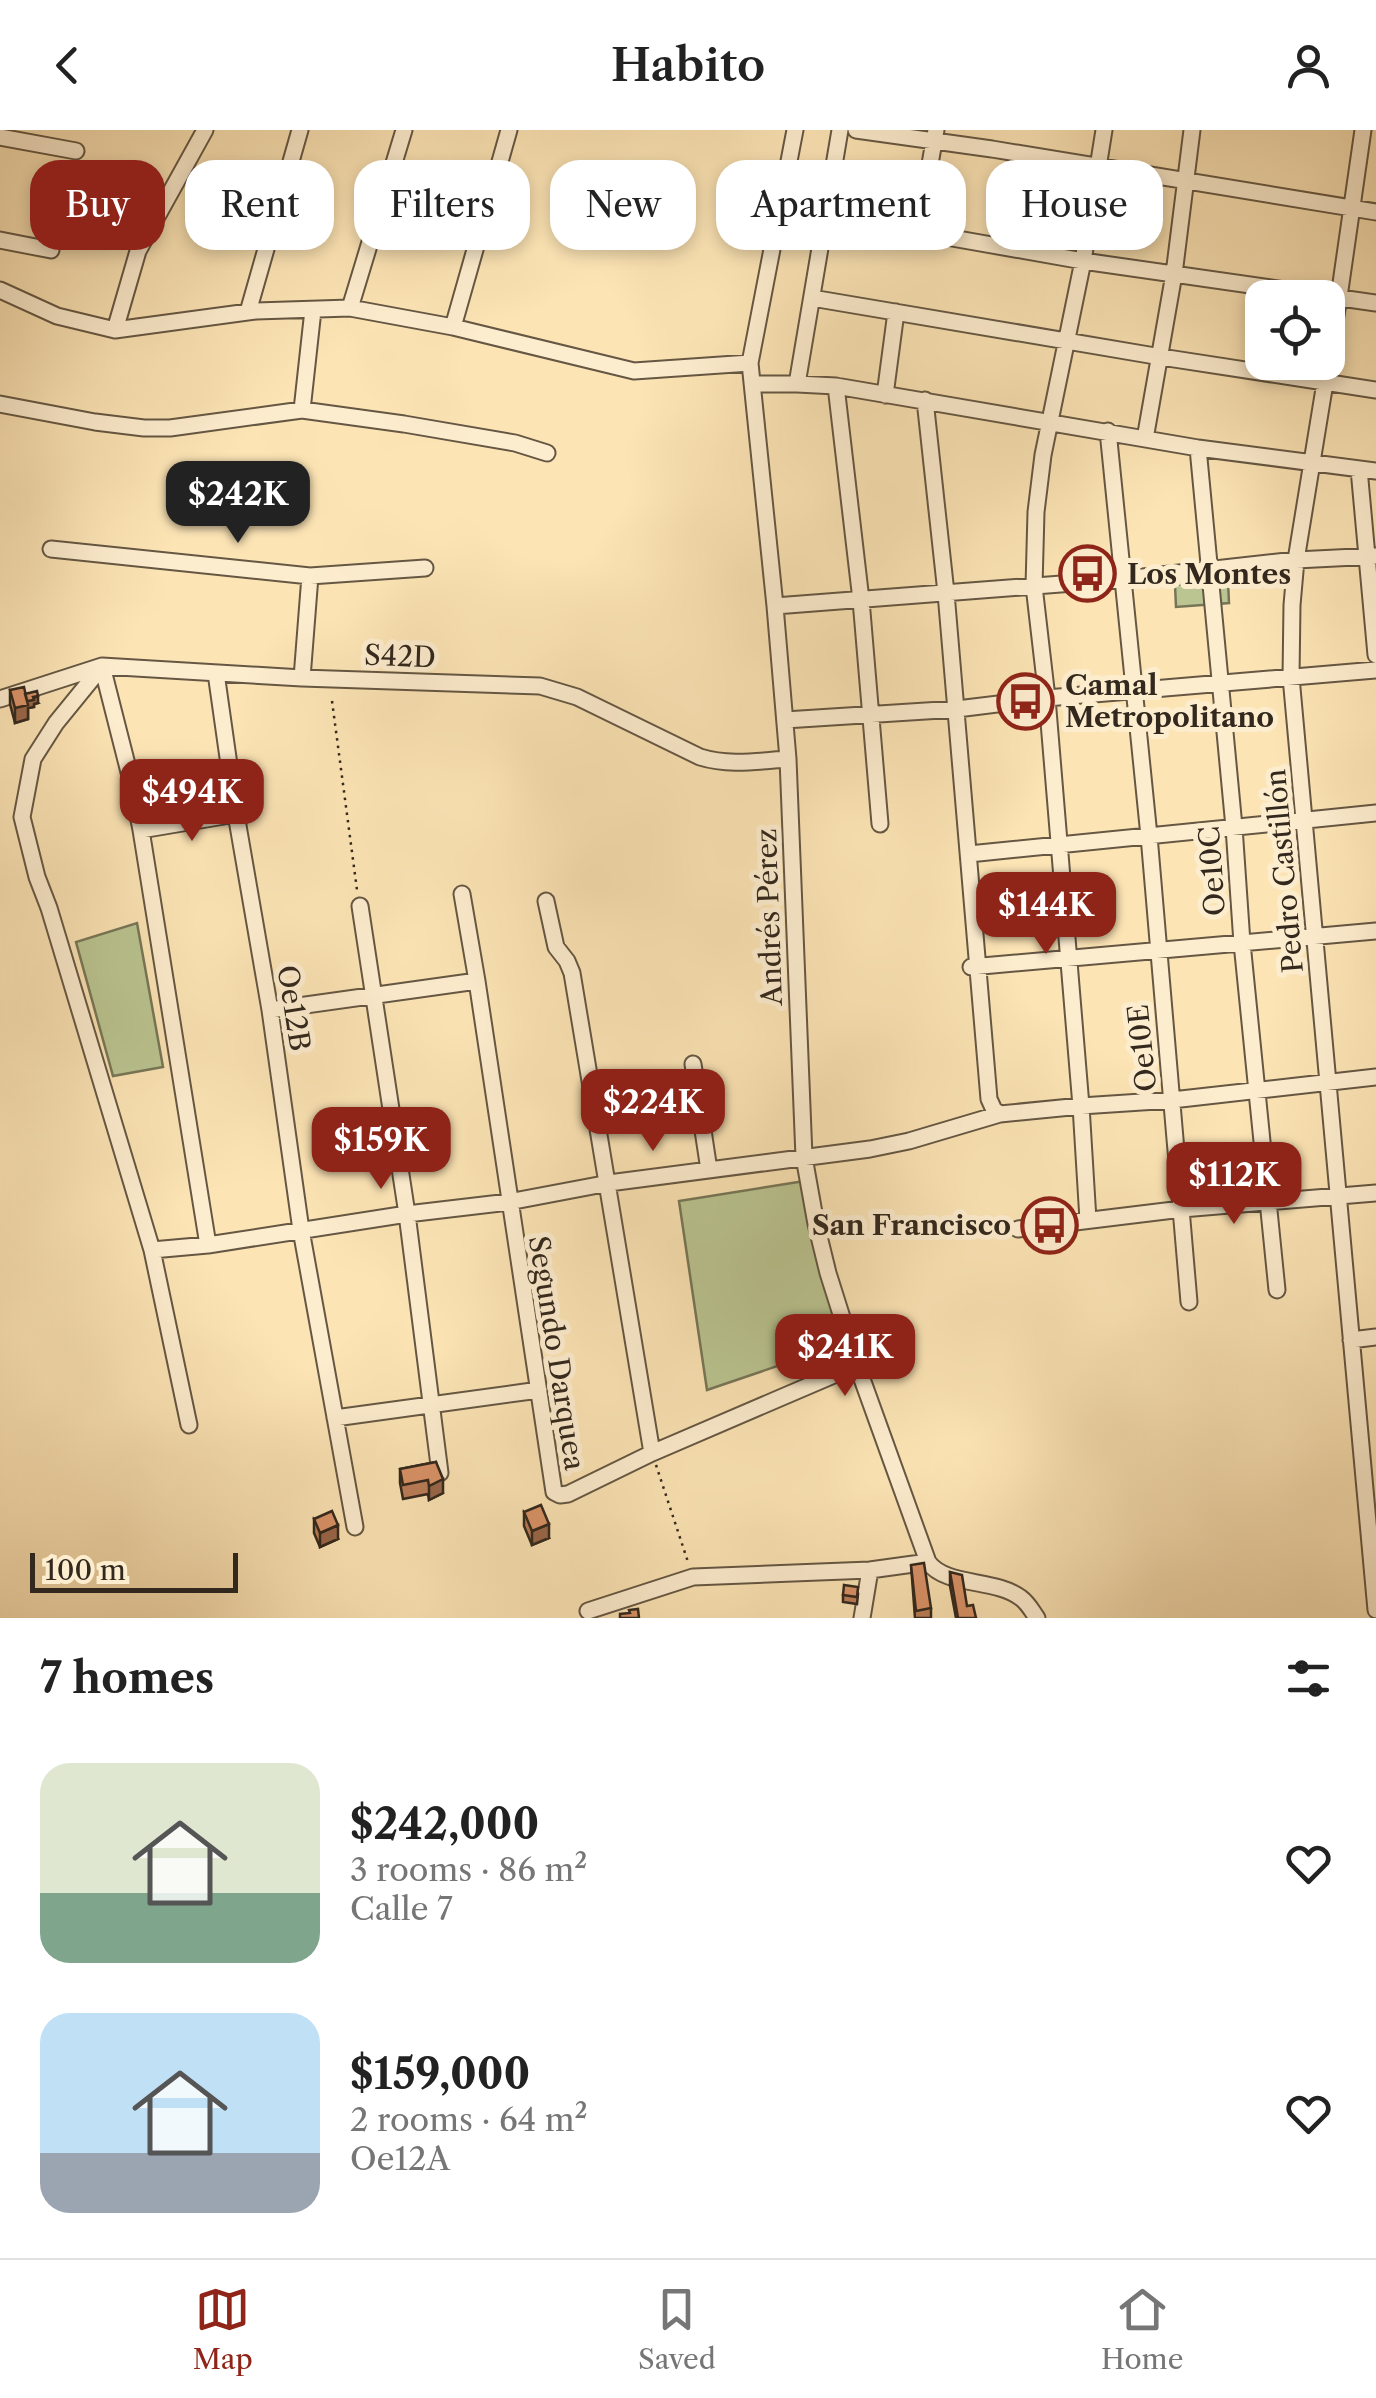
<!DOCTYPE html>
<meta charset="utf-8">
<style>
:root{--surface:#fff;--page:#f2f2f2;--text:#222;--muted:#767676;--line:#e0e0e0;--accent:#8f2418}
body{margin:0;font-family:"Libre Caslon Text",serif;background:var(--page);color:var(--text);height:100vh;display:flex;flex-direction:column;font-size:38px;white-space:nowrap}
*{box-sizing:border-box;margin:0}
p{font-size:32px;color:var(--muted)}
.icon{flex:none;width:55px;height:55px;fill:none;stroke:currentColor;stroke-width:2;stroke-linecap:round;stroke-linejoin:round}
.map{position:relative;height:1488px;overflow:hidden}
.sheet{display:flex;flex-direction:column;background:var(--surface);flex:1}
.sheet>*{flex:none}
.hud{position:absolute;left:30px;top:30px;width:1318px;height:90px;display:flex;gap:20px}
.controls{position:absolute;left:1245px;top:150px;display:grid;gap:20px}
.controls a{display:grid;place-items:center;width:100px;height:100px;border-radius:20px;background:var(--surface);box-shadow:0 5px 15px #0003;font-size:50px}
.scale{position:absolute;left:30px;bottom:25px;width:208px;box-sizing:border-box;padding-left:10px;border:5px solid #33281d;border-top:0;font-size:28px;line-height:35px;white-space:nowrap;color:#33281d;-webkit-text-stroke:8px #fdedcf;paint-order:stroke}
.price{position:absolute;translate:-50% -85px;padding:0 22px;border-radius:20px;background:var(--accent);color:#fff;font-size:32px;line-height:65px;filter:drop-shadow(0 2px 5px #0008)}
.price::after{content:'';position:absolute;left:50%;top:60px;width:30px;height:22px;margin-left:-15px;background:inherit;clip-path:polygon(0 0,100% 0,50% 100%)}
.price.active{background:#222;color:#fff}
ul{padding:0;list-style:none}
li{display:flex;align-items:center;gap:30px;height:250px;padding:0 40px}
li span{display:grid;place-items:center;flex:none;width:280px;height:200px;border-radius:30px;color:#555}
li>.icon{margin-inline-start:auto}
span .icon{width:120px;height:120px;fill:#fffc;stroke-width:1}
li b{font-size:42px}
h2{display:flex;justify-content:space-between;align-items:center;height:120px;padding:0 40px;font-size:42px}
.pill{padding:0 35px;border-radius:30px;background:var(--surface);box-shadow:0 5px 15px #0003;font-size:35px;line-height:90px}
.pill.active{background:var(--accent);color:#fff}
header{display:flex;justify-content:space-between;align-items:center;height:130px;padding:0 40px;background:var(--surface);font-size:45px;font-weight:600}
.dock{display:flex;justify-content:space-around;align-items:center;height:140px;border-top:2px solid var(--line);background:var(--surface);font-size:28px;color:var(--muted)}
.dock a{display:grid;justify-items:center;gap:5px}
.dock .active{color:var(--accent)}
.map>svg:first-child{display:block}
.grass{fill:#bac591;stroke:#767657;stroke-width:2.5}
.park{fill:url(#park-tufts);stroke:#767657;stroke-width:2.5}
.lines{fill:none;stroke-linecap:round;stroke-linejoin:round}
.minor-casing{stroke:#655743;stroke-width:19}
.path{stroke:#33281d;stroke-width:2.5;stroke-dasharray:2.5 5;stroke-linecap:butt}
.minor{stroke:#fdedcf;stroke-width:15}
.wall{fill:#bb7e59;stroke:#33281d;stroke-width:2.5}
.shaded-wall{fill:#996749;stroke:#33281d;stroke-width:2.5}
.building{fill:#da9368;stroke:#33281d;stroke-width:2.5}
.labels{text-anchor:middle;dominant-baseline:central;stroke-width:10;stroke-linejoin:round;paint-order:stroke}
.poi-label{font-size:28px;font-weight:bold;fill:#33281d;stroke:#fdedcf;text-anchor:start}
.street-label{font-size:28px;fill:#33281d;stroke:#fdedcf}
</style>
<header><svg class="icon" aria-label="back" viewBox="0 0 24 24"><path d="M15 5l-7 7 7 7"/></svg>Habito<svg class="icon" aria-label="person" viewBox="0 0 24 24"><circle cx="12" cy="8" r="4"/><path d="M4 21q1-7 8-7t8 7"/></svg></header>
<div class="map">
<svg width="1376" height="1488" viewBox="0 0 1376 1488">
<defs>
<pattern id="park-tufts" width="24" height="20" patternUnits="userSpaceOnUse" patternTransform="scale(2.5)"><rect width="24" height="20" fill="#bac591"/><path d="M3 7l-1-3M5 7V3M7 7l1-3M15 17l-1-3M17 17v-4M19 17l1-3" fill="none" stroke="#a0a97d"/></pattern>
</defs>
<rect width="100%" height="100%" fill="#fce4b5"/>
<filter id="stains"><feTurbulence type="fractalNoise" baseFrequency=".002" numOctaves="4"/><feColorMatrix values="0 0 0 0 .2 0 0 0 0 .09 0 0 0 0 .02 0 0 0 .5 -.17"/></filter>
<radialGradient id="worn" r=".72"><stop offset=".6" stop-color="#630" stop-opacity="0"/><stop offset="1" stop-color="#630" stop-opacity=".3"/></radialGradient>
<path class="grass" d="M137 793 163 937 113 946 76 812Z
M811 1050 839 1215 707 1260 679 1071Z"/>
<path class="park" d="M1228 451 1229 473 1176 477 1175 455Z"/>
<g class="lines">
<defs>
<path id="minor" d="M795 0 750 233 775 476 788 629 804 1027 816 1094 828 1143 857 1235 928 1432C946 1457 995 1448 1021 1468 1028 1473 1032 1481 1037 1488
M856 0 992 19 1376 82
M1363 0 1339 167 1296 430 1292 475 1291 547 1376 1480
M0 7 76 21
M827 89 918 102 1083 131 1376 173
M918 102 936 0
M0 110 51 120
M0 160 57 186 115 200 256 181 350 178 453 197 634 241 750 233
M812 168 1161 227 1376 260
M350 178 404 0
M248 182 300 0
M453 197 509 0
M115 200 138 121 205 0
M753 254H797L836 256 1198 318 1376 341
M797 254 840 0
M836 256 861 470 880 694
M885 265 896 182
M925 270 946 463 989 969 994 980 1000 984
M0 274 95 292 144 298H170L302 280 404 294 515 313 547 323
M302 280 313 180
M1108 301 1149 706 1189 1172
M1145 309 1174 144 1192 0
M1198 318 1234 697 1242 813 1277 1160
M1359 339 1376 525
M51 419 310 446 425 438
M775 476 1125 449 1296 430 1376 426
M102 536 132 654 141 700 208 1115
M100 539 56 593 33 629 22 687 37 747 49 778 152 1120 189 1295
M216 543 236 684 270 880 301 1100 355 1397
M302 548 310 446
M0 569 102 536 302 548 540 556 577 567 700 627C729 636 758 631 788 629
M785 590 957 579 1047 568 1376 540
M141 700 236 684
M969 724 1376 683
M462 764 477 851 554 1362 560 1365 568 1364 652 1323 857 1235
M546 771 556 817 567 831 572 843 652 1323
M360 776 407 1084 440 1343
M971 837 1376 801
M270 880 477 851
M693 934 709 1040
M1088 1090 1081 976 1047 568 1034 456 1036 382 1043 325 1083 131 1104 0
M1018 1099 1182 1079 1376 1063
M152 1120 208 1115 407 1084 509 1072 609 1053 870 1019 909 1011 1000 984 1081 976 1172 970 1376 947
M1351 1210 1376 1207
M335 1288 539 1260
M588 1481 693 1447 870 1440 928 1432
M862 1488 870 1440"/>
</defs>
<use href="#minor" class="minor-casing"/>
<path class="path" d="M332 571 357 760
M656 1335 688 1432"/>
<use href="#minor" class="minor"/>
</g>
<path class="wall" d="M10 560 25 564 38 573 34 574V577L28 578V589L15 593 10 574Z
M436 1332 443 1363 429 1370 428 1364 403 1369 400 1353V1339Z
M524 1382 549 1408 532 1415 524 1396Z
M314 1389 338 1409 320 1417 314 1403Z
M911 1435 931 1478V1488H915Z
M950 1442 967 1476 976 1488H956L950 1456Z
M858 1464 857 1474 843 1472V1465Z"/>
<path class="shaded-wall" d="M38 566V573L34 574V577L28 578V589L15 593V578Z
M443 1349V1363L429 1370V1356Z
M549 1394V1408L532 1415V1401Z
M338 1395V1409L320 1417V1403Z"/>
<path class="building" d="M24 557 28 575 15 578 10 560Z
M37 561 38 566 33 567 34 570 27 571 25 564Z
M436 1332 443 1349 429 1356 428 1350 403 1355 400 1339Z
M541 1375 549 1394 532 1401 524 1382Z
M332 1381 338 1395 320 1403 314 1389Z
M924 1433 931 1478 916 1481 911 1435Z
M950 1442 962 1445 967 1476 973 1475 976 1488H958Z
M844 1455 858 1457 857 1467 843 1465Z
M638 1479 639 1488H620V1484L630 1483 629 1480Z"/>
<defs>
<symbol id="bus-ring" viewBox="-11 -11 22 22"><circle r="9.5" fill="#fdedcf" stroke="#8f2418" stroke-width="1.5"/><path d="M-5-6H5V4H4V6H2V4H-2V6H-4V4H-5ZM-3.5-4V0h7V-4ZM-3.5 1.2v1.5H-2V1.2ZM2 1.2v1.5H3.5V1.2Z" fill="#8f2418"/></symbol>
</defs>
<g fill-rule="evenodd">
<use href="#bus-ring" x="1056" y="412" width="63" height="63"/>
<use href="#bus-ring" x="994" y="540" width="63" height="63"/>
<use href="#bus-ring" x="1018" y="1064" width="63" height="63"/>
</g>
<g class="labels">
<g class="poi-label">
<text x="1127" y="444">Los Montes</text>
<text x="1065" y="555">Camal<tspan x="1065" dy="32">Metropolitano</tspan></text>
<text x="1011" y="1095" text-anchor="end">San Francisco</text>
</g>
<g class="street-label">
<text transform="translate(400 526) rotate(2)">S42D</text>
<text transform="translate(1212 741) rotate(-94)">Oe10C</text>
<text transform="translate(1284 741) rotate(-95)">Pedro Castillón</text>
<text transform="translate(769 787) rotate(-92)">Andrés Pérez</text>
<text transform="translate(294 878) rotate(81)">Oe12B</text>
<text transform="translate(1142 918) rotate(-96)">Oe10E</text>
<text transform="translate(557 1223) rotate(81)">Segundo Darquea</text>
</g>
</g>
<rect width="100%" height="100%" filter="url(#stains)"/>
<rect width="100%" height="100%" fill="url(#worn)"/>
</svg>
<div class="controls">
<a><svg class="icon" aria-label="locate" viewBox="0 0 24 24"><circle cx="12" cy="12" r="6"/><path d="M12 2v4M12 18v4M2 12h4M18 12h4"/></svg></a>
</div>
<div class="scale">100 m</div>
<b class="price active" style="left:238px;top:416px">$242K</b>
<b class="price" style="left:192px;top:714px">$494K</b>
<b class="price" style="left:1046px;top:827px">$144K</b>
<b class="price" style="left:653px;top:1024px">$224K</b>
<b class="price" style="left:381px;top:1062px">$159K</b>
<b class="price" style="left:1234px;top:1097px">$112K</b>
<b class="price" style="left:845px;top:1269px">$241K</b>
<div class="hud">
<a class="pill active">Buy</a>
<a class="pill">Rent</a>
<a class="pill">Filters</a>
<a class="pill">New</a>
<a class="pill">Apartment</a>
<a class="pill">House</a>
</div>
</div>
<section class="sheet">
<h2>7 homes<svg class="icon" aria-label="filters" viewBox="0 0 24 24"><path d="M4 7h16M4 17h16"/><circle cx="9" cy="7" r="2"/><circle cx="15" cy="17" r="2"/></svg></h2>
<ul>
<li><span style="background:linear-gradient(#dfe7d0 65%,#7fa58c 0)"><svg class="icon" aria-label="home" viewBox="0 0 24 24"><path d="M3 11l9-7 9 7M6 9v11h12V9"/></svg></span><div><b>$242,000</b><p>3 rooms · 86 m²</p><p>Calle 7</p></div><svg class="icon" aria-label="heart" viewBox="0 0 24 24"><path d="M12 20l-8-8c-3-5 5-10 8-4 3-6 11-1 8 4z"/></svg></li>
<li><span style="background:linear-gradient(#bfe0f5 70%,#9aa5b1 0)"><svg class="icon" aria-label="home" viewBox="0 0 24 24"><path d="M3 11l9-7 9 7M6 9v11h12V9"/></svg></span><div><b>$159,000</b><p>2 rooms · 64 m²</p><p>Oe12A</p></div><svg class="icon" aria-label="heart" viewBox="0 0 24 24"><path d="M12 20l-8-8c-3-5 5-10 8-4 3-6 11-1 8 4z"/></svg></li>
</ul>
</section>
<nav class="dock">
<a class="active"><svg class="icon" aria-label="map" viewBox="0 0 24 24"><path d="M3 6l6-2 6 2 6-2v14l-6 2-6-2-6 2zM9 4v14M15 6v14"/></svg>Map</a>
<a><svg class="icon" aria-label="saved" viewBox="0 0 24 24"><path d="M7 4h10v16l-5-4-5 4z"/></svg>Saved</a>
<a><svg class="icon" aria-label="home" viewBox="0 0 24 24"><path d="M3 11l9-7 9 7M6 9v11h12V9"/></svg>Home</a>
</nav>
